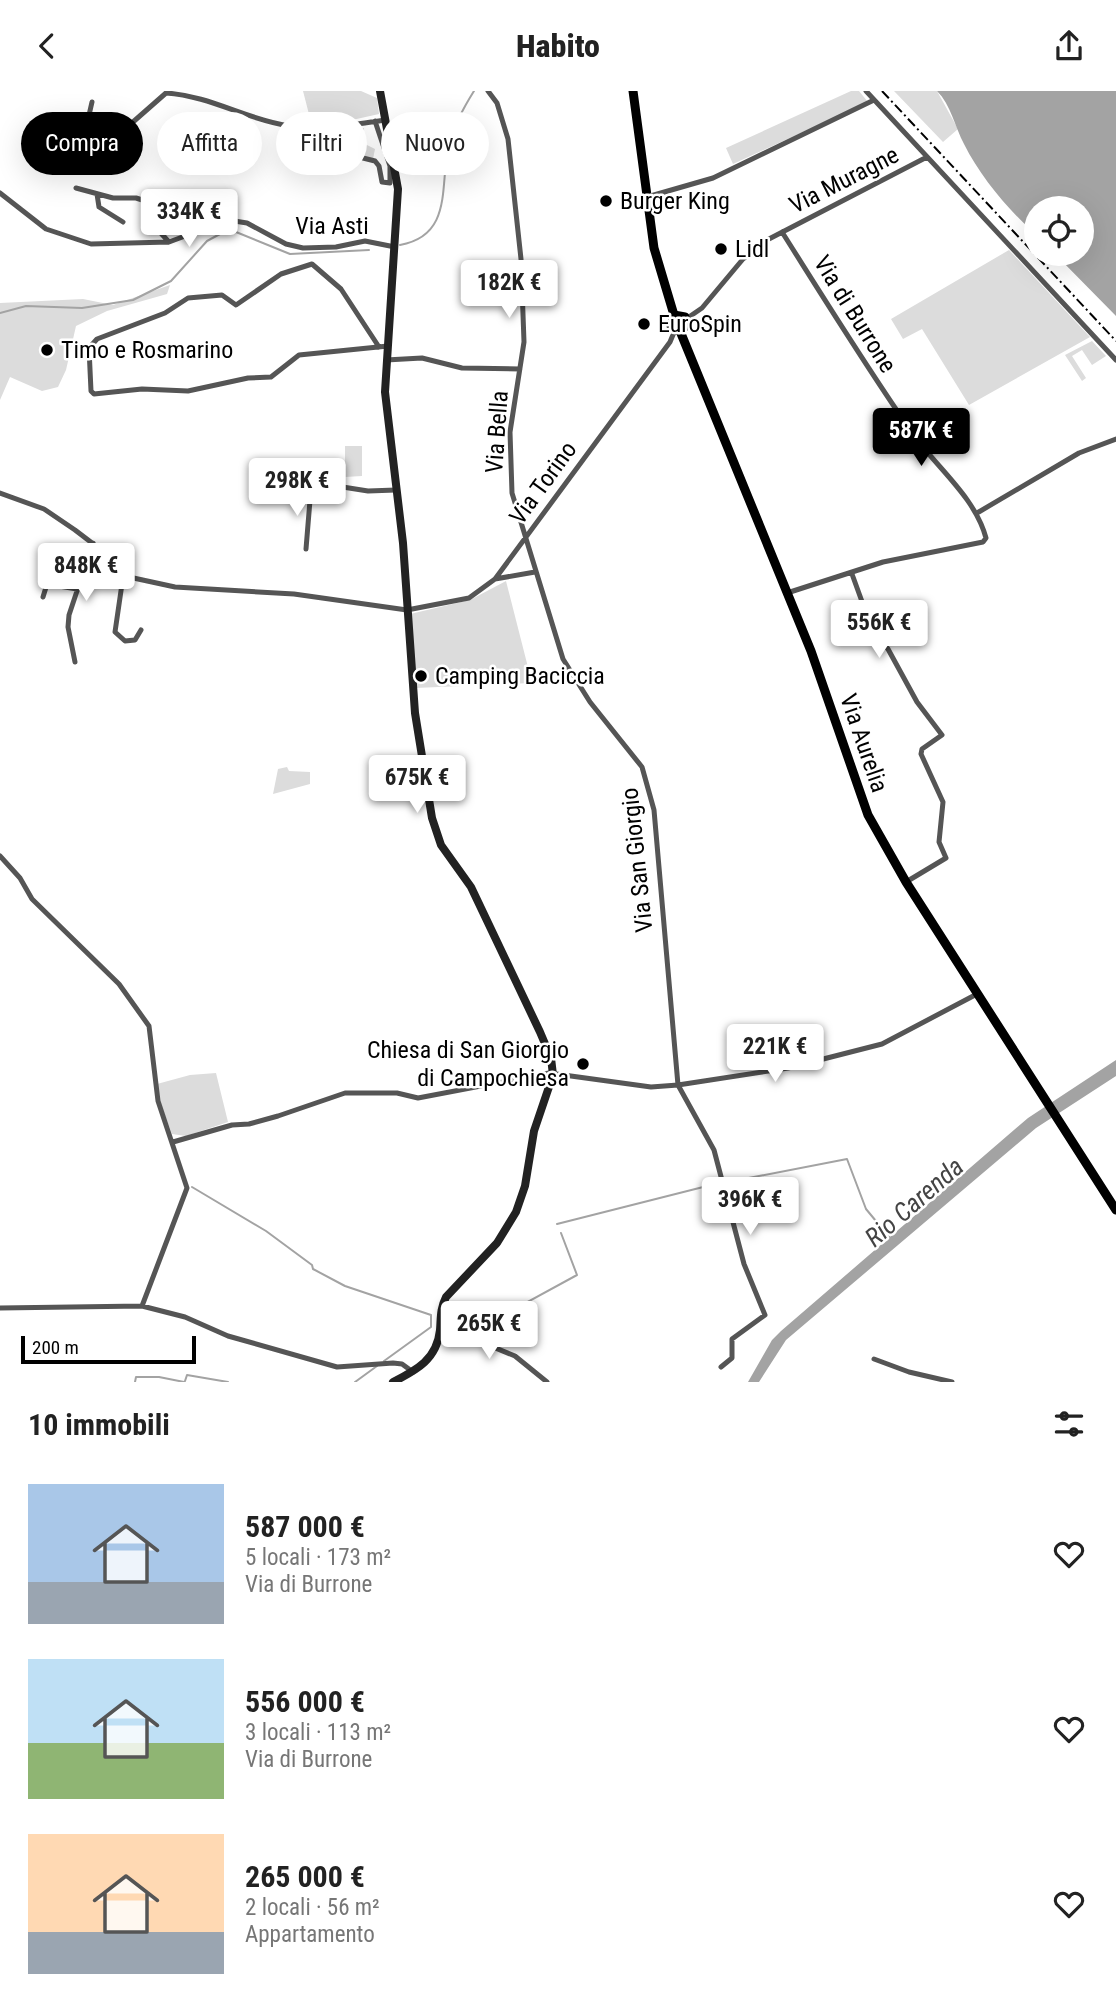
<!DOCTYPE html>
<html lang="it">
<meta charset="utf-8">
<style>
:root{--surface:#fff;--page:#f2f2f2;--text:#222;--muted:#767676;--accent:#000}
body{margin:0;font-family:"Roboto Condensed",sans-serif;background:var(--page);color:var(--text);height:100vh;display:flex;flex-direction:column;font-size:26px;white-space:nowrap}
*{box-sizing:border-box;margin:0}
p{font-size:23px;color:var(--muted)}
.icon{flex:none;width:38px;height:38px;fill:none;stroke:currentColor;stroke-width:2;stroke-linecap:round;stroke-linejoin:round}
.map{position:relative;height:1291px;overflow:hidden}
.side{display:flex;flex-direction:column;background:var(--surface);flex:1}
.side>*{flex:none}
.guide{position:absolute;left:21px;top:21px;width:700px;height:63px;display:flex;gap:14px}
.tools{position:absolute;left:1024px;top:105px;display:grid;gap:14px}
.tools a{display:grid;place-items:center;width:70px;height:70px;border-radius:50%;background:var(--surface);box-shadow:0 7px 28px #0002;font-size:35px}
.scale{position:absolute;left:21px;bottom:18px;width:175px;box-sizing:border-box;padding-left:7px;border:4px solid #000;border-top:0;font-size:19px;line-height:24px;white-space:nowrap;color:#000;-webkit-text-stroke:5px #fff;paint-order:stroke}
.price{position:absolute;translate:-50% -60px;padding:0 16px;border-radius:7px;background:#fff;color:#222;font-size:23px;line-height:46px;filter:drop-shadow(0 2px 4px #0008)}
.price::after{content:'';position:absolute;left:50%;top:42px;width:21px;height:16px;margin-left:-10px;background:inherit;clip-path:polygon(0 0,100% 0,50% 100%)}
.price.current{background:var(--accent);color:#fff}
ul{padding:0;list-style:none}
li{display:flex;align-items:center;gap:21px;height:175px;padding:0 28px}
li span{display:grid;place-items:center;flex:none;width:196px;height:140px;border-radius:0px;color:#555}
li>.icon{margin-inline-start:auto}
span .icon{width:84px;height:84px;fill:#fffc;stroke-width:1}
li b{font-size:30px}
h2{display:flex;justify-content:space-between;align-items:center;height:84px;padding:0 28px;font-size:30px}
.chip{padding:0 24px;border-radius:32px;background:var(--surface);box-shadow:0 7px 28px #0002;font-size:24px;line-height:63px}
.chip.current{background:var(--accent);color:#fff}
header{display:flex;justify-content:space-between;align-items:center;height:91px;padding:0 28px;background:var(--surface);font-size:32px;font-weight:800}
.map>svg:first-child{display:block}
.green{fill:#dcdcdc}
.water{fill:#a3a3a3}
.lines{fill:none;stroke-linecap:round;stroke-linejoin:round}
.stream{stroke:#a3a3a3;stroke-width:2}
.street{stroke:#555;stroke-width:5}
.secondary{stroke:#222;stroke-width:8}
.primary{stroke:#000;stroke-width:9}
.rail{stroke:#000;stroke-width:2;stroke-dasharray:10 3.5 2 3.5;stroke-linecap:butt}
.poi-dot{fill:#000;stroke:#fff;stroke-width:2.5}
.labels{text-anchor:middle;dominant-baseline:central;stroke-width:5;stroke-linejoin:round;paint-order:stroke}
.street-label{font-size:24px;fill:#000;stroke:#fff}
.poi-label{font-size:24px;fill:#000;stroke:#fff;text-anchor:start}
.water-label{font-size:26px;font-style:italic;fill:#444;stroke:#fff}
</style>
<header><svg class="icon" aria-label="back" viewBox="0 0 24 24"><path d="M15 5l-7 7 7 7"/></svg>Habito<svg class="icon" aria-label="share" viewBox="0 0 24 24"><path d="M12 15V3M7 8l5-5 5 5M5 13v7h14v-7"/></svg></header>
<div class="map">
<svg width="1116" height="1291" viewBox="0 0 1116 1291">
<rect width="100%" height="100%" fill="#fff"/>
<path class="green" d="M303 0H361L377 7 379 23 334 33 311 31Z
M851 0H859L868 11 733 73 726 57Z
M894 0H937L958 38 943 51Z
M364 37 363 52 375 58 373 68 350 62 344 54 339 59 327 55 329 41Z
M1009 159 1090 246 969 314 922 238 903 248 891 228Z
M170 194 167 203 107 220 76 235 66 279 58 296 42 300 10 286 0 309V212L83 208 113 214Z
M1092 250 1106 265 1092 274 1082 259 1072 265 1086 287 1082 290 1065 264Z
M345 355H362V385L345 386Z
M506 490 532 592 415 597 410 523 470 509Z
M287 676 289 680 310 681V693L273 703 278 678Z
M216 982 228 1031 186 1045 172 1043 160 1011 157 993 190 984Z"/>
<path class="water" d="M937 0H1116V225L1055 163H1082V117H1036V144C1008 118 981 87 964 53 955 36 951 14 937 0Z
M1116 969V985L1036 1037 786 1249 759 1291H748L772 1249 781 1240 1028 1027Z"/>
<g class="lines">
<path class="stream" d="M400 154C456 144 438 89 450 50 455 32 464 16 474 0
M0 222 26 215 82 217 133 209 171 190 207 150 220 143 236 141 290 163 369 159
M728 1091 847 1068 866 1118 890 1147
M192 1096 266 1140 312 1174 313 1178 345 1195 431 1224V1236
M557 1133 719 1092
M445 1243 459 1248
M469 1243 577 1184 561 1142
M384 1270 431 1236
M185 1290 187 1284 228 1291
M135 1291 136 1286H159L184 1291
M355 1291 377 1275"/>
<path class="street" d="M488 0 497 12 508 48 521 168 524 251 510 341 512 402 563 568 590 611 642 676 654 719 678 994 714 1059 744 1173 765 1224 732 1248V1267L721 1276
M866 0 1116 269
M88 32 125 38 166 2C211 5 247 29 290 35 324 40 353 33 386 29
M84 46 92 11
M300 47 331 59 375 70 379 75 382 91 390 92V75L375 30
M76 97 113 107H136L152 112 157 118 158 139 169 151
M0 102 46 138 91 153 169 151 228 129 247 132 286 153 303 157 336 156 365 150 395 156
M97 103 99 116 123 131
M647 106 713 87 874 9
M782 141C825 209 867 277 913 343 937 377 975 406 986 447L983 451 883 471 787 502
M686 228 702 217 743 168 767 149 927 66
M379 256 341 198 312 173 281 183 236 214 222 204 188 207 165 222 97 248 89 257 91 300 94 303 142 298 188 300 248 287 271 286 299 264 388 255
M386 269 422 267 462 277 520 278
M305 398 330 394 368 400 396 399
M0 402 44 418 75 439 96 455 115 483 175 496 294 503 407 519 469 507 495 488 670 251 675 239
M977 422 1079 362 1116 348
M306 458 311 397
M852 483 873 541 888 558 917 611 942 644 922 658 921 663 943 711 939 751 946 767 906 791
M123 486 115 541 125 550 135 549 141 539
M495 488 535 481
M43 506 47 493 77 498
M75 571 68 536 69 524 93 452
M0 765 20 787 32 808 119 893 149 935 158 1010 187 1097 142 1215
M173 1051 232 1034 249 1033 278 1025 345 1002H397L418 1007 549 982 651 996 678 994 788 977 882 953 977 903
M0 1217 142 1215 185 1226 228 1245 337 1276 393 1272 402 1273 413 1281
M440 1234 515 1265 547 1291
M874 1268 909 1281 952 1291"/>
<path class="secondary" d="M380 0 398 98 385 301 403 452 415 622 432 727 441 754 471 796 540 941 551 967 553 984 534 1040 525 1095 516 1121 497 1152 446 1206C440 1218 441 1227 440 1239 437 1268 417 1279 393 1291"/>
<path class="primary" d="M633 0 654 157 674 224 671 235 675 239 683 238 686 234 685 226 674 224
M680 240 811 560 868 724 906 791 1116 1119"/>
<path class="rail" d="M882 0 1116 250"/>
</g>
<g class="poi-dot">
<circle cx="606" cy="110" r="7"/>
<circle cx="721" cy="158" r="7"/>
<circle cx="644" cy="233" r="7"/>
<circle cx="47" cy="259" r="7"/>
<circle cx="421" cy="585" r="7"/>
<circle cx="583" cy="973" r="7"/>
</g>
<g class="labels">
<g class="street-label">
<text transform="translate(844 89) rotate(-27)">Via Muragne</text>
<text x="332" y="135">Via Asti</text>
<text transform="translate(855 223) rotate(58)">Via di Burrone</text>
<text transform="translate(497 341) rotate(-86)">Via Bella</text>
<text transform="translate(543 392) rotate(-54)">Via Torino</text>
<text transform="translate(864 652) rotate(71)">Via Aurelia</text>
<text transform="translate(637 769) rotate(-96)">Via San Giorgio</text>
</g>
<g class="poi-label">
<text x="620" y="110">Burger King</text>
<text x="735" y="158">Lidl</text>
<text x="658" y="233">EuroSpin</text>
<text x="61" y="259">Timo e Rosmarino</text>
<text x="435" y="585">Camping Baciccia</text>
<text x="569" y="959" text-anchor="end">Chiesa di San Giorgio<tspan x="569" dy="28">di Campochiesa</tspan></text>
</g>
<g class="water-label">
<text transform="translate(914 1111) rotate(-41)">Rio Carenda</text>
</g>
</g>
</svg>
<div class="tools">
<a><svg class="icon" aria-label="locate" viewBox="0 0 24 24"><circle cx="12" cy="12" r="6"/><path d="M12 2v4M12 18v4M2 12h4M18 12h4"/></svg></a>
</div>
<div class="scale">200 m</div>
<b class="price" style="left:189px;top:158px">334K €</b>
<b class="price" style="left:509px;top:229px">182K €</b>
<b class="price current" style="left:921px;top:377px">587K €</b>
<b class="price" style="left:297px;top:427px">298K €</b>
<b class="price" style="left:86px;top:512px">848K €</b>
<b class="price" style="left:879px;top:569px">556K €</b>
<b class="price" style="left:417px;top:724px">675K €</b>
<b class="price" style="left:775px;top:993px">221K €</b>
<b class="price" style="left:750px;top:1146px">396K €</b>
<b class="price" style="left:489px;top:1270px">265K €</b>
<div class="guide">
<a class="chip current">Compra</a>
<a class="chip">Affitta</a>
<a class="chip">Filtri</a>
<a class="chip">Nuovo</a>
</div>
</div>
<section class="side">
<h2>10 immobili<svg class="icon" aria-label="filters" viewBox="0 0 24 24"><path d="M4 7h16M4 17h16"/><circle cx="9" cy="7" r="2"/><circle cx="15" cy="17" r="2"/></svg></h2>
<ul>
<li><span style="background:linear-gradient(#a9c7e8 70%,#9aa5b1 0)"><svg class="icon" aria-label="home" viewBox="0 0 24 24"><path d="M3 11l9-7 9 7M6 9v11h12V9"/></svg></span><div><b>587 000 €</b><p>5 locali · 173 m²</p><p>Via di Burrone</p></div><svg class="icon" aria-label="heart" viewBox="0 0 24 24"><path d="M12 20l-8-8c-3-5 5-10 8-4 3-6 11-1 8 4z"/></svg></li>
<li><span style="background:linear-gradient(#bfe0f5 60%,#8fb573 0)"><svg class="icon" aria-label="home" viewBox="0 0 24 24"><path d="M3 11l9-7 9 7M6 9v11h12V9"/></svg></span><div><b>556 000 €</b><p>3 locali · 113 m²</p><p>Via di Burrone</p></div><svg class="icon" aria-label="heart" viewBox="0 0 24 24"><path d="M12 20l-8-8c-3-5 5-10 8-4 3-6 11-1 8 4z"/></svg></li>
<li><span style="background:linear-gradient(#ffd9b3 70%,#9aa5b1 0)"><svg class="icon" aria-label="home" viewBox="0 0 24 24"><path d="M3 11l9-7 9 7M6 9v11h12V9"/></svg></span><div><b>265 000 €</b><p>2 locali · 56 m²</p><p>Appartamento</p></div><svg class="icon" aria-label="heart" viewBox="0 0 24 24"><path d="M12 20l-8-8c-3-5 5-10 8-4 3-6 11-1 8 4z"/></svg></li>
</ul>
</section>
